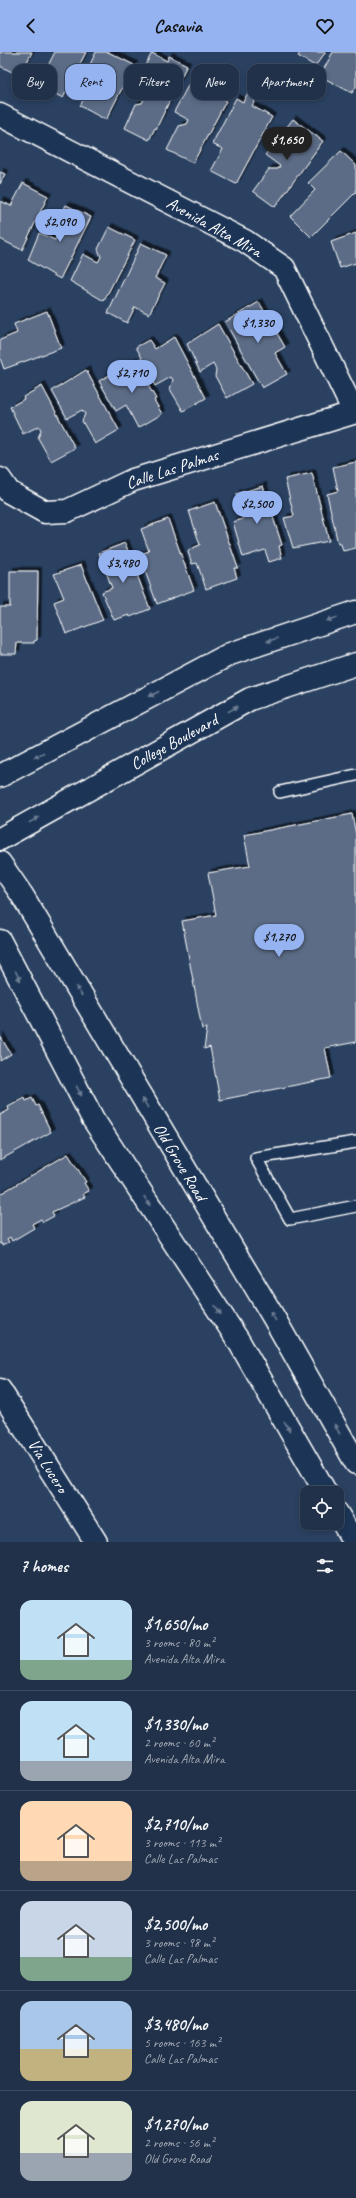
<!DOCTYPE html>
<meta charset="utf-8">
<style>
:root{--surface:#203149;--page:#2d3d53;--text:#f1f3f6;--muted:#a2a9b4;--line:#3d4c61;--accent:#95b2f1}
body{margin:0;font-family:Caveat,sans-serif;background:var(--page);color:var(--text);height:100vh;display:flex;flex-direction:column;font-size:15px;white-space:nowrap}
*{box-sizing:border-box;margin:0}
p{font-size:13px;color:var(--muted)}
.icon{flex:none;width:22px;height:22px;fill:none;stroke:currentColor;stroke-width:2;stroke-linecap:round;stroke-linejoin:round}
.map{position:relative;height:1490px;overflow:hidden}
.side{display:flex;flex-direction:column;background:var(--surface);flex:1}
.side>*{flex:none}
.guide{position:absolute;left:12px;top:12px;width:332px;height:36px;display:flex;gap:8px}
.buttons{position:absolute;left:300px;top:1434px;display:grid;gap:8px}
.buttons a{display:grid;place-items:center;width:44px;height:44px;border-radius:8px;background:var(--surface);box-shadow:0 2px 6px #0003,0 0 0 1px var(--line);font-size:20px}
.price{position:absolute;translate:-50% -34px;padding:0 9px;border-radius:14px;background:var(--accent);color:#111;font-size:13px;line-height:26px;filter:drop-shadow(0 1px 2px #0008)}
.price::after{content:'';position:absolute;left:50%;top:24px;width:12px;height:9px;margin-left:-6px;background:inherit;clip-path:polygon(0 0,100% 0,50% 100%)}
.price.current{background:#222;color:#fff}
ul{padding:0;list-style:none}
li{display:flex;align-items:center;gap:12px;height:100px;padding:0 20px}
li+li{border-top:1px solid var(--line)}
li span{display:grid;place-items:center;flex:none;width:112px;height:80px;border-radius:12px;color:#555}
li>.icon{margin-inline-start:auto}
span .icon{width:48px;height:48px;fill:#fffc;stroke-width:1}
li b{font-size:17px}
h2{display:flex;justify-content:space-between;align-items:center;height:48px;padding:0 20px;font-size:17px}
.tag{padding:0 14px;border-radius:12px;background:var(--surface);box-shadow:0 2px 6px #0003,0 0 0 1px var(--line);font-size:14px;line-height:36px}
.tag.current{background:var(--accent);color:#111}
header{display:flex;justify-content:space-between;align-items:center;height:52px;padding:0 20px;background:var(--accent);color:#111;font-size:18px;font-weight:700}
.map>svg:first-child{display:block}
.building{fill:#5b6c86;stroke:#fff;filter:url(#shadow)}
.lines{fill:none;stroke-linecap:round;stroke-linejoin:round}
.lane-casing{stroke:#fff;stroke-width:14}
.street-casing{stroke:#fff;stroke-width:25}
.secondary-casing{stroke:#fff;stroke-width:25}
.primary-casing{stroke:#fff;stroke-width:25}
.lane{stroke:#1d3557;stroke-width:11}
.street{stroke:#1d3557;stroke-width:22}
.secondary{stroke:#1d3557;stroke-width:22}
.primary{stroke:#1d3557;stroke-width:22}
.oneway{fill:#6c7c92}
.labels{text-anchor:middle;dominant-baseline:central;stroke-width:3;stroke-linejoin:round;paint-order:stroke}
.street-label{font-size:17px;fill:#fff;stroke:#1d3557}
</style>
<header><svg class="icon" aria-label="back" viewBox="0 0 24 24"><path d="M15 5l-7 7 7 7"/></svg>Casavia<svg class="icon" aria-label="heart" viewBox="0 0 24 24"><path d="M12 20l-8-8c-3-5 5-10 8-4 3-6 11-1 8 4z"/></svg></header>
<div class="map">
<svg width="356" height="1490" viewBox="0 0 356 1490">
<defs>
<filter id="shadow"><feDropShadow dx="3.5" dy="-3.5" stdDeviation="0" flood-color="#0009"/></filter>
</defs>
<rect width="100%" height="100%" fill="#2a4161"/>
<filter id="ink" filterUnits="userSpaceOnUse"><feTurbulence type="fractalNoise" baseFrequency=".025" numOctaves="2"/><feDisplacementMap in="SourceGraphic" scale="8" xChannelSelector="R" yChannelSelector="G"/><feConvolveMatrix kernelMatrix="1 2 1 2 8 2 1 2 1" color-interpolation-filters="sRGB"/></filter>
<g filter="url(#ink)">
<path class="building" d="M0 0H32L20 24 0 14Z
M55 0H86L63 46 38 33Z
M96 0H108L134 13 106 68 80 54 92 31 83 27Z
M301 0H326L315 14 298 4Z
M333 0H356V35L352 41 320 24Z
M152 1 167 9 169 4 187 13 156 77 155 76 149 88 125 76 136 52 142 51 145 45 131 38Z
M193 24 207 31 208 29 229 39 224 48 226 49 193 111 167 98 179 74 187 72 189 68 174 60Z
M248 41 257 45 252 54 272 65 236 132 211 119 223 97 212 92 236 46 243 50Z
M293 67 323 89 275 155 253 139 269 117H278L280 114 265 103Z
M341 99 356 113V140L311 185 290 164 315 138 308 131Z
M0 120 5 122 0 132Z
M23 131 48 144 22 198 0 187V152L1 149 11 154Z
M66 153 91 165 60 227 28 208 39 181 55 188 57 183 54 176Z
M109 175 135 188 104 249 70 229 83 202 98 210 101 205 98 197Z
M356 181V211L340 216 331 190Z
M141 191 166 203 155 226 165 231 149 262 135 255 127 271 108 261Z
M259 250 285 295 275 301 287 322 262 336 225 270Z
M47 259 61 296 4 317 0 306V288L17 281 14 272Z
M218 272 252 332 227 346 215 324 216 318 213 312 200 320 187 292Z
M174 285 206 346 183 359 170 337 173 328 171 325 155 334 140 307 142 306 136 295 149 288 155 297Z
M134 309 156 347 154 348 162 362 138 376 126 353 116 359 99 329Z
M86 318 119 378 95 392 82 369 85 362 82 358 67 366 52 339Z
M42 334 75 396 51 409 38 386 41 378 39 374 23 382 10 355 24 347 23 345Z
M356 410V496L343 499 341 492H338L327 442 338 439 333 415Z
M312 421 329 489 293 496 284 466 294 464 285 427Z
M263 434 282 493 279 494 282 506 269 510 265 498 243 505 233 470 243 467 236 442Z
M215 450 238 516H234L237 526 206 537 197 511 192 512 188 500 190 497 200 493 189 459Z
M168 467 194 538 157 552 139 503 149 499 141 477Z
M125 491 150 557 130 565 129 563 114 568 102 540 112 536 99 501Z
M81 513 103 568 66 582 54 550 64 546 54 522Z
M10 519H38L37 588 34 589V591H17L16 602H0V555H10Z
M352 762 356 783V990L325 996 331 1026 220 1048 210 995 204 997 207 976 202 977 182 869 216 863 208 821 250 814 244 783Z
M0 984 11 1002 0 1009Z
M25 1046 26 1049 32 1046 36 1054 38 1053 51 1080 0 1108V1063L9 1058 8 1055Z
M68 1102 86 1130 84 1131 89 1139 83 1142 85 1145 52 1160 54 1164 43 1170 41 1167 32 1172 34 1176 12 1189 10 1185 7 1187 9 1190 3 1193 0 1191V1142Z"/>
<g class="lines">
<defs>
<path id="lane" d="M280 740 356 723
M356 1090 256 1106 290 1167 356 1154"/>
<path id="street" d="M0 63 245 189 284 216 354 360
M0 427 9 440 45 460 67 459 133 428 356 360
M0 1338 96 1490"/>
<path id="secondary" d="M0 811 22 843 274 1266 356 1411
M0 889 93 1067 238 1288 326 1441
M337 1461 354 1490"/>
<path id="primary" d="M0 724 230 602 356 560
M0 787 250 647 356 612"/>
</defs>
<use href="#lane" class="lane-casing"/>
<use href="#street" class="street-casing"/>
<use href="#secondary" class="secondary-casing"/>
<use href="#primary" class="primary-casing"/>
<use href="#lane" class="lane"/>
<use href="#street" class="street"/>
<use href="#secondary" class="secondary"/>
<use href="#primary" class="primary"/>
</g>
<defs><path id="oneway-solid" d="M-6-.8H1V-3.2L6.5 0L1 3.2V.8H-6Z"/></defs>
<g class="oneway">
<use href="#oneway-solid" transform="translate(332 567) rotate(162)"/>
<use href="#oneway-solid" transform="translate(272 588) rotate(161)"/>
<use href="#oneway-solid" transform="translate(154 642) rotate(152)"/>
<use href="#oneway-solid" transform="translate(233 657) rotate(-29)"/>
<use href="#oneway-solid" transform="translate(39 703) rotate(152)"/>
<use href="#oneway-solid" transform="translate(34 768) rotate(-29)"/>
<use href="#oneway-solid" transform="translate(18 924) rotate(62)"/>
<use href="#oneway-solid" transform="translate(79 939) rotate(-121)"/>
<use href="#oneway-solid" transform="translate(79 1039) rotate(62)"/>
<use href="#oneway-solid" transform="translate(145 1051) rotate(-121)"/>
<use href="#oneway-solid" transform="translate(147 1149) rotate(57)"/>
<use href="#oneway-solid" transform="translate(218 1258) rotate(57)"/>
<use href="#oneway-solid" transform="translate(273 1264) rotate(-120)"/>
<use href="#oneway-solid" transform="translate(287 1374) rotate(60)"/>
<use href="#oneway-solid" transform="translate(337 1377) rotate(-119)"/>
</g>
</g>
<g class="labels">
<g class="street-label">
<text transform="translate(214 175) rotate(29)">Avenida Alta Mira</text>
<text transform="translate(172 417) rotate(-18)">Calle Las Palmas</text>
<text transform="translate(174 690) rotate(-29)">College Boulevard</text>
<text transform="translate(180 1110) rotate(59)">Old Grove Road</text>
<text transform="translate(48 1414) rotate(58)">Via Lucero</text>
</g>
</g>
</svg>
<div class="buttons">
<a><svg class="icon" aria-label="locate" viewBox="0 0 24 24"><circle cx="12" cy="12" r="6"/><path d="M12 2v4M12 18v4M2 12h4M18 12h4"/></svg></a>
</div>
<b class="price current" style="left:287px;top:109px">$1,650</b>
<b class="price" style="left:60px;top:191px">$2,090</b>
<b class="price" style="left:258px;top:292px">$1,330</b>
<b class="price" style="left:132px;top:342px">$2,710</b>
<b class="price" style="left:257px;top:473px">$2,500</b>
<b class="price" style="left:123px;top:532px">$3,480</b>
<b class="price" style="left:279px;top:906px">$1,270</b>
<div class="guide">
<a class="tag">Buy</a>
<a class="tag current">Rent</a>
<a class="tag">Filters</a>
<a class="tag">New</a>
<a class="tag">Apartment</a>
</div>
</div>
<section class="side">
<h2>7 homes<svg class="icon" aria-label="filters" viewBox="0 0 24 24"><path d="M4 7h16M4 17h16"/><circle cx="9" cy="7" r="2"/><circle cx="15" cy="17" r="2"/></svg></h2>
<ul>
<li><span style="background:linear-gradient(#bfe0f5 75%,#7fa58c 0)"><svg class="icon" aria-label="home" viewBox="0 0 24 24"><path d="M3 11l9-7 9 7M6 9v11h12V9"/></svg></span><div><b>$1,650/mo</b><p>3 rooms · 80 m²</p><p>Avenida Alta Mira</p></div></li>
<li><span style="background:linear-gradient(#bfe0f5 75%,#9aa5b1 0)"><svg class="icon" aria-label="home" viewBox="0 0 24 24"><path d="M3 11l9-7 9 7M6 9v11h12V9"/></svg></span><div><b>$1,330/mo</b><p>2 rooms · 60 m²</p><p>Avenida Alta Mira</p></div></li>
<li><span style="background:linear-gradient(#ffd9b3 75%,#b9a48a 0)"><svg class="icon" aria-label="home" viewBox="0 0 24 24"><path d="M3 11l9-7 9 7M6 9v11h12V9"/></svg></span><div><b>$2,710/mo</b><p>3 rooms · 113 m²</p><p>Calle Las Palmas</p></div></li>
<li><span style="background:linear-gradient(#c9d6e8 70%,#7fa58c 0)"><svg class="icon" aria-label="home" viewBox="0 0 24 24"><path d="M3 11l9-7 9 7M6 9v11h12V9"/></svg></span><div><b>$2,500/mo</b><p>3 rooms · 98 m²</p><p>Calle Las Palmas</p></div></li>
<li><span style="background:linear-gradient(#a9c7e8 60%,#c2b280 0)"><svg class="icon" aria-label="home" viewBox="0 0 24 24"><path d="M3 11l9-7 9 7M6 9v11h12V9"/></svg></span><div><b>$3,480/mo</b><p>5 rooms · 163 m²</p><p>Calle Las Palmas</p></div></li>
<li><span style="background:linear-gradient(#dfe7d0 65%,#9aa5b1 0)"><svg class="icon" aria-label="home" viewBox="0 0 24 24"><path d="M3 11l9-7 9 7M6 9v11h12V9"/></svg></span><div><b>$1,270/mo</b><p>2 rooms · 56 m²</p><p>Old Grove Road</p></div></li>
</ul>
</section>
